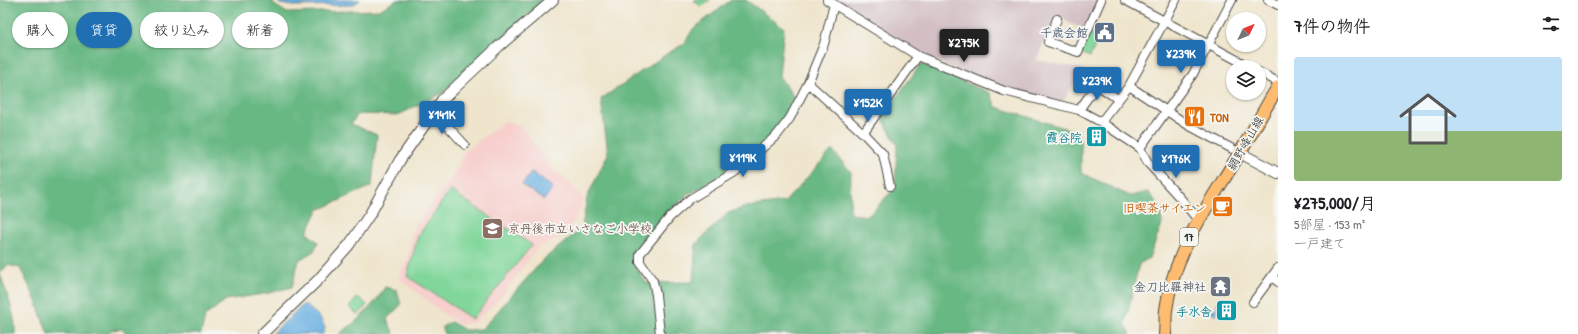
<!DOCTYPE html>
<html lang="ja">
<meta charset="utf-8">
<style>
:root{--surface:#fff;--page:#f2f2f2;--text:#202124;--muted:#757577;--accent:#1f6fb2}
body{margin:0;font-family:"Patrick Hand","Klee One",sans-serif;background:var(--page);color:var(--text);height:100vh;display:flex;flex-direction:column;font-size:15px;white-space:nowrap}
*{box-sizing:border-box;margin:0}
p{font-size:13px;color:var(--muted)}
.icon{flex:none;width:22px;height:22px;fill:none;stroke:currentColor;stroke-width:2;stroke-linecap:round;stroke-linejoin:round}
.map{position:relative;flex:1;overflow:hidden}
.details{display:flex;flex-direction:column;background:var(--surface);width:300px}
.details>*{flex:none}
.top-card{position:absolute;left:12px;top:12px;width:380px;height:36px;display:flex;gap:8px}
.needle{width:26px;rotate:47deg}
.tools{position:absolute;left:1226px;top:12px;display:grid;gap:8px}
.tools a{display:grid;place-items:center;width:40px;height:40px;border-radius:50%;background:var(--surface);box-shadow:0 1px 3px #0004;font-size:20px}
.price{position:absolute;translate:-50% -34px;padding:0 9px;border-radius:4px;background:var(--accent);color:#fff;font-size:13px;line-height:26px;filter:drop-shadow(0 1px 2px #0008)}
.price::after{content:'';position:absolute;left:50%;top:24px;width:12px;height:9px;margin-left:-6px;background:inherit;clip-path:polygon(0 0,100% 0,50% 100%)}
.price.on{background:#222;color:#fff}
ul{padding:0;list-style:none}
li{display:grid;align-content:center;gap:8px;height:212px;padding:0 16px}
li span{display:grid;place-items:center;height:124px;border-radius:4px;color:#555}
li>.icon{margin-inline-start:auto}
span .icon{width:72px;height:72px;fill:#fffc;stroke-width:1}
li b{font-size:17px}
h2{display:flex;justify-content:space-between;align-items:center;height:48px;padding:0 16px;font-size:17px}
.pill{padding:0 14px;border-radius:18px;background:var(--surface);box-shadow:0 1px 3px #0004;font-size:14px;line-height:36px}
.pill.on{background:var(--accent);color:#fff}
main{display:flex;flex:1;min-height:0}
.map>svg:first-child{display:block}
.built{fill:#f7d0cd}
.industrial{fill:#d2bec3}
.green{fill:#81d79b;stroke:#568163}
.forest{fill:#68b883;stroke:#4a7257}
.water{fill:#6cb1e2;stroke:#4c6e86}
.lines{fill:none;stroke-linecap:round;stroke-linejoin:round}
.minor-casing{stroke:#484743;stroke-width:10}
.tertiary-casing{stroke:#484743;stroke-width:12}
.primary-casing{stroke:#484743;stroke-width:14}
.minor{stroke:#fff;stroke-width:8}
.tertiary{stroke:#fff;stroke-width:10}
.primary{stroke:#fdbc6f;stroke-width:12}
.labels{text-anchor:middle;dominant-baseline:central;stroke-width:3.5;stroke-linejoin:round;paint-order:stroke}
.shield{fill:#f6f6f2;stroke:#686867;stroke-width:1}
.shield-label{font-size:11px;font-weight:bold;fill:#2b2b2b}
.service-label{font-size:12px;font-weight:bold;fill:#4e5e75;stroke:#f6f6f2;text-anchor:end}
.food-label{font-size:12px;font-weight:bold;fill:#c56008;stroke:#f6f6f2;text-anchor:start}
.culture-label{font-size:12px;font-weight:bold;fill:#0d838f;stroke:#f6f6f2;text-anchor:end}
.street-label{font-size:12px;fill:#2b2b2b;stroke:#f6f6f2}
.education-label{font-size:12px;font-weight:bold;fill:#785e54;stroke:#f6f6f2;text-anchor:start}
.worship-label{font-size:12px;font-weight:bold;fill:#5b616d;stroke:#f6f6f2;text-anchor:end}
</style>
<main>
<div class="map">
<svg width="1278" height="334" viewBox="0 0 1278 334">
<rect width="100%" height="100%" fill="#f6f6f2"/>
<filter id="ink" filterUnits="userSpaceOnUse"><feTurbulence type="fractalNoise" baseFrequency=".025" numOctaves="2"/><feDisplacementMap in="SourceGraphic" scale="8" xChannelSelector="R" yChannelSelector="G"/><feConvolveMatrix kernelMatrix="1 2 1 2 8 2 1 2 1" color-interpolation-filters="sRGB"/></filter>
<filter id="wash" filterUnits="userSpaceOnUse"><feTurbulence type="fractalNoise" baseFrequency=".012" numOctaves="4" result="noise"/><feDisplacementMap in="SourceGraphic" scale="16" xChannelSelector="R" yChannelSelector="G"/><feGaussianBlur stdDeviation="0.9" result="paint"/><feColorMatrix in="noise" values="0 0 0 0 0 0 0 0 0 0 0 0 0 0 0 0 0 1.4 0 .05"/><feComposite in="paint" operator="in"/></filter>
<g filter="url(#wash)">
<rect width="100%" height="100%" fill="#efe5cc"/>
<path class="built" d="M504 121 518 125 527 134 554 172 563 176 583 198 582 205 574 222 560 238 537 248 500 298 475 322 461 325 445 315 399 278 408 254 412 233 422 215 455 173 464 152Z"/>
<path class="industrial" d="M831 0H1099L1085 30 1056 17 1036 60 1084 69 1062 103 1006 89 930 59Z"/>
<path class="green" d="M694 0H710L701 7Z
M1090 33 1099 37 1090 57 1081 53Z
M450 190 532 245 472 319 407 276 418 236Z
M358 297 367 305 358 315 349 307Z"/>
<path class="forest" d="M0 0H273V4L287 13 379 10 397 0H544L441 94 398 115 358 114 351 124 377 135 372 186 318 210 307 233 318 242 314 251 299 260 292 287 269 293 226 300 205 316 201 334H126L122 329 111 330 108 334H48L34 296 20 268 8 265 0 273Z
M731 0H746L784 28 779 76 796 100 788 117 777 132 734 169 687 195 668 213 632 261 646 283 693 282 696 244 728 213 746 207 785 202 832 150 851 172 850 214 868 216 895 188 897 145 882 117 921 64 990 93 996 107 1077 132 1081 145V173L1130 196 1148 192 1161 208 1162 224 1149 258 1139 264 1125 324 1131 334H444L442 327 451 322 465 330 482 329 543 260 582 228 587 197 608 154 601 99 668 53 684 44 693 29Z
M0 273C5 291 17 316 15 334H0Z
M385 287 397 290 401 305 387 319 394 334H339C358 321 373 307 385 287Z"/>
<path class="water" d="M277 0H360L353 5 294 6 280 4Z
M532 172 553 188 544 200 522 185Z
M1218 302 1224 307 1221 310 1219 308 1216 311 1218 313 1215 316 1210 310 1212 307 1214 310 1218 306 1216 304Z
M304 304C315 314 319 313 325 328L323 334H272Z"/>
</g>
<g filter="url(#ink)">
<g class="lines">
<defs>
<path id="minor" d="M827 0 918 56 1004 91 1079 110 1101 122 1140 148 1148 163 1181 199 1198 220
M1125 0 1250 67
M1268 0 1278 5
M1057 19 1048 42 1078 52 1101 0
M1259 72 1278 82
M808 83 863 133 883 154 890 186
M1129 86 1188 125 1240 153
M1079 110 1097 85 1118 99
M434 111 465 145
M1101 122 1129 86 1176 0
M863 133 918 56
M1140 148 1193 74 1232 0
M1272 276 1278 282
M1253 302 1278 268
M660 334 656 295 653 281 640 262V254L670 217 690 199 735 172 778 134 790 118 808 83 824 44 834 4"/>
<path id="tertiary" d="M1240 153 1278 173
M262 334 318 280 349 245 370 214 400 160 442 100 498 47 553 0"/>
<path id="primary" d="M1165 334C1166 326 1165 317 1166 310 1173 254 1207 207 1235 161 1250 137 1263 111 1278 87"/>
</defs>
<use href="#minor" class="minor-casing"/>
<use href="#tertiary" class="tertiary-casing"/>
<use href="#primary" class="primary-casing"/>
<use href="#minor" class="minor"/>
<use href="#tertiary" class="tertiary"/>
<use href="#primary" class="primary"/>
</g>
</g>
<defs>
<symbol id="civic-square" viewBox="-11 -11 22 22"><rect x="-9" y="-9" width="18" height="18" rx="4" fill="#5c6f8a" stroke="#f6f6f2"/><path d="M-.6-6.5H3V-4.5H.6V-3L4-1V1h2V6H-6V1h2V-1L-.6-3ZM-1.2 2.5V6h2.4V2.5Z" fill="#fff"/></symbol>
<symbol id="restaurant-square" viewBox="-11 -11 22 22"><rect x="-9" y="-9" width="18" height="18" rx="4" fill="#e8710a" stroke="#f6f6f2"/><path d="M-5-6h1v4h1v-4h1v4h1v-4h1v5L-1.5 .5V6h-2V.5L-5-1ZM5-6V6H3V1.5H1.5Q1.5-4 5-6Z" fill="#fff"/></symbol>
<symbol id="building-square" viewBox="-11 -11 22 22"><rect x="-9" y="-9" width="18" height="18" rx="4" fill="#0f9aa8" stroke="#f6f6f2"/><path d="M-4-6H4V6H1V3H-1V6H-4ZM-2.5-4.3h1.7v1.8h-1.7ZM.8-4.3h1.7v1.8H.8ZM-2.5-1h1.7V.8h-1.7ZM.8-1h1.7V.8H.8Z" fill="#fff"/></symbol>
<symbol id="cafe-square" viewBox="-11 -11 22 22"><rect x="-9" y="-9" width="18" height="18" rx="4" fill="#e8710a" stroke="#f6f6f2"/><path d="M-5.5-4.5H6V0H3Q3 3.5 0 3.5H-2.5Q-5.5 3.5-5.5 0ZM3-3.2v2h1.7v-2ZM-6 4.5H4V6H-6Z" fill="#fff"/></symbol>
<symbol id="school-square" viewBox="-11 -11 22 22"><rect x="-9" y="-9" width="18" height="18" rx="4" fill="#8d6e63" stroke="#f6f6f2"/><path d="M0-5L7-2L0 1L-7-2ZM-4 1L0 2.5L4 1V4Q0 6-4 4Z" fill="#fff"/></symbol>
<symbol id="temple-square" viewBox="-11 -11 22 22"><rect x="-9" y="-9" width="18" height="18" rx="4" fill="#6b7280" stroke="#f6f6f2"/><path d="M0-6L5-2H3V0L6.5 2.5H4V6H1.5V3h-3V6H-4V2.5H-6.5L-3 0V-2H-5Z" fill="#fff"/></symbol>
</defs>
<g fill-rule="evenodd">
<use href="#civic-square" x="1092" y="20" width="25" height="25"/>
<use href="#restaurant-square" x="1182" y="104" width="25" height="25"/>
<use href="#building-square" x="1084" y="124" width="25" height="25"/>
<use href="#cafe-square" x="1210" y="194" width="25" height="25"/>
<use href="#school-square" x="480" y="216" width="25" height="25"/>
<use href="#temple-square" x="1208" y="274" width="25" height="25"/>
<use href="#building-square" x="1214" y="298" width="25" height="25"/>
</g>
<g class="labels">
<rect class="shield" x="1180" y="228" width="18" height="18" rx="3"/>
<g class="shield-label">
<text x="1189" y="237">17</text>
</g>
<g class="service-label">
<text x="1088" y="32">千歳会館</text>
</g>
<g class="food-label">
<text x="1210" y="117">TON</text>
<text x="1206" y="207" text-anchor="end">旧喫茶サイエン</text>
</g>
<g class="culture-label">
<text x="1082" y="137">霞谷院</text>
<text x="1212" y="311">手水舎</text>
</g>
<g class="street-label">
<text transform="translate(1245 143) rotate(-60)">網野峰山線</text>
</g>
<g class="education-label">
<text x="508" y="228">京丹後市立いさなご小学校</text>
</g>
<g class="worship-label">
<text x="1206" y="286">金刀比羅神社</text>
</g>
</g>
</svg>
<div class="tools">
<a><svg class="needle" viewBox="-14 -14 28 28"><path d="M0-13l5 13h-10z" fill="#e53935"/><path d="M0 13l5-13h-10z" fill="#757577"/></svg></a>
<a><svg class="icon" aria-label="layers" viewBox="0 0 24 24"><path d="M12 4l9 5-9 5-9-5zM3 14l9 5 9-5"/></svg></a>
</div>
<b class="price on" style="left:964px;top:63px">¥275K</b>
<b class="price" style="left:1181px;top:74px">¥239K</b>
<b class="price" style="left:1097px;top:101px">¥239K</b>
<b class="price" style="left:868px;top:123px">¥152K</b>
<b class="price" style="left:442px;top:135px">¥141K</b>
<b class="price" style="left:743px;top:178px">¥119K</b>
<b class="price" style="left:1176px;top:179px">¥176K</b>
<div class="top-card">
<a class="pill">購入</a>
<a class="pill on">賃貸</a>
<a class="pill">絞り込み</a>
<a class="pill">新着</a>
</div>
</div>
<section class="details">
<h2>7件の物件<svg class="icon" aria-label="filters" viewBox="0 0 24 24"><path d="M4 7h16M4 17h16"/><circle cx="9" cy="7" r="2"/><circle cx="15" cy="17" r="2"/></svg></h2>
<ul>
<li><span style="background:linear-gradient(#bfe0f5 60%,#8fb573 0)"><svg class="icon" aria-label="home" viewBox="0 0 24 24"><path d="M3 11l9-7 9 7M6 9v11h12V9"/></svg></span><div><b>¥275,000/月</b><p>5部屋 · 153 m²</p><p>一戸建て</p></div></li>
</ul>
</section>
</main>
